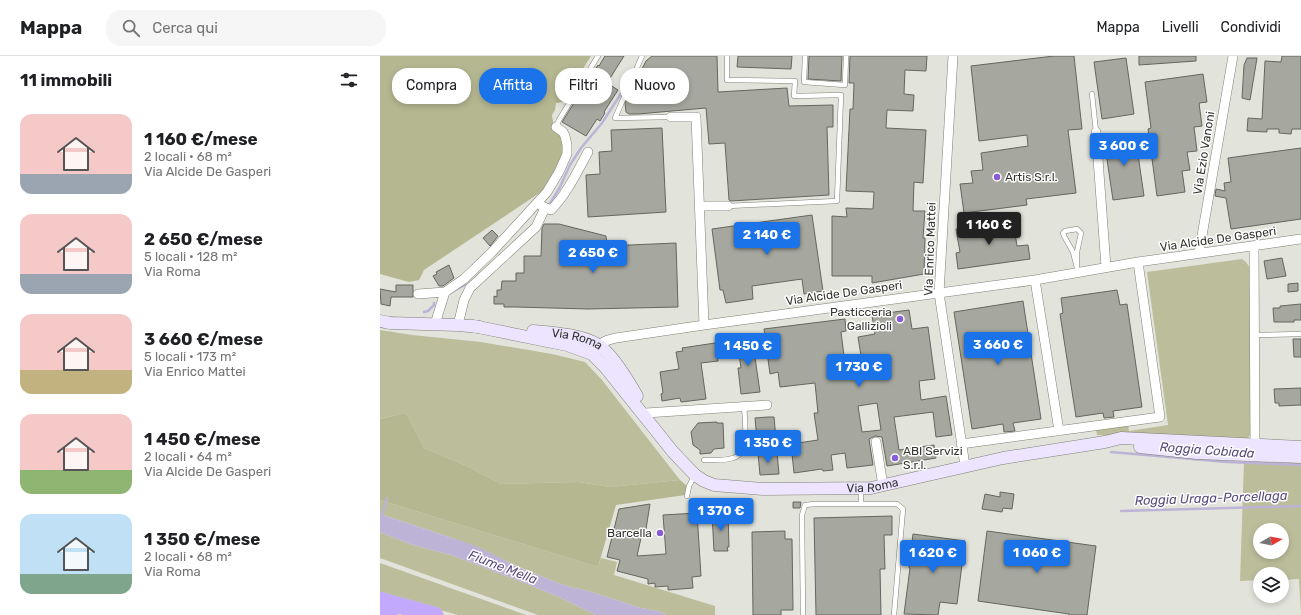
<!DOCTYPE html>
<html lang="it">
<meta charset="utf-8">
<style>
:root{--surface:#fff;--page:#f6f6f6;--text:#202124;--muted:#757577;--line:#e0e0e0;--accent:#1a73e8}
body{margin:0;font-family:Rubik,sans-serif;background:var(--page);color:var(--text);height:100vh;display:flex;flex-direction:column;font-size:15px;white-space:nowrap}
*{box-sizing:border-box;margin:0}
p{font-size:13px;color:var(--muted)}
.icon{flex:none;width:22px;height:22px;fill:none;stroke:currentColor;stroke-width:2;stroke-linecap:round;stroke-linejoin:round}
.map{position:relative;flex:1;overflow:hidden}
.details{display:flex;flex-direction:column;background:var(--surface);width:380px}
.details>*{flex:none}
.guide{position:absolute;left:12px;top:12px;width:380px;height:36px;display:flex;gap:8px}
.needle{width:26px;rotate:81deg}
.fabs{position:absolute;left:873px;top:467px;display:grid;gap:8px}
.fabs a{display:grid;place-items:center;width:36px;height:36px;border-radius:50%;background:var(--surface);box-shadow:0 2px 6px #0003;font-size:20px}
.price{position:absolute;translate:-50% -34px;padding:0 9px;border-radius:4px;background:var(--accent);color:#fff;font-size:13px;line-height:26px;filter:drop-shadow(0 1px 2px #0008)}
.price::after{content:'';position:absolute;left:50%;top:24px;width:12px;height:9px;margin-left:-6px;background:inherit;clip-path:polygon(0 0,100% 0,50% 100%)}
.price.on{background:#222;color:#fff}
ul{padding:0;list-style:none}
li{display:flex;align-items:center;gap:12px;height:100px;padding:0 20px}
li span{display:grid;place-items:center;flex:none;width:112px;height:80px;border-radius:12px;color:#555}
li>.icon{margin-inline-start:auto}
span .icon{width:48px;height:48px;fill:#fffc;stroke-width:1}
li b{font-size:17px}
h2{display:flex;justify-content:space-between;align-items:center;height:48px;padding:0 20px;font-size:17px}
.chip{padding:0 14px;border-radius:16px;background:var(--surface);box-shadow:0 2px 6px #0003;font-size:14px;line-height:36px}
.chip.on{background:var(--accent);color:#fff}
header{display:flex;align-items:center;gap:24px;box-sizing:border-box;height:56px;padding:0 20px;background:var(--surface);border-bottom:1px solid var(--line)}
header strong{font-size:19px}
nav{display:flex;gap:22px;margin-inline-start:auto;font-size:14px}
.search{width:280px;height:36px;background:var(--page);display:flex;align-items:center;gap:10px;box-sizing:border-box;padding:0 14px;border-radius:16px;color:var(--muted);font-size:15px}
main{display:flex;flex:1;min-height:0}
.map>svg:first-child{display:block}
.green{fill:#bcbe9b;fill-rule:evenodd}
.forest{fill:#b5b791}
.water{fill:#bcb3d7}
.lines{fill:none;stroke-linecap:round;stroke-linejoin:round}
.stream{stroke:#bcb3d7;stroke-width:2.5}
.building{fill:#a6a79e;stroke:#65665e;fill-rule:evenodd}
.lane-casing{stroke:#7f8077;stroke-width:5.5}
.street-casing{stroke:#7f8077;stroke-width:10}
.secondary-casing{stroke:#7f8077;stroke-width:13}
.highway-casing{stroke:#c2c2c1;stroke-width:17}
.lane{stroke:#fff;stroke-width:4.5}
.street{stroke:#fff;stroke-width:9}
.secondary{stroke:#ede5ff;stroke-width:12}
.highway{stroke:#c2a9fe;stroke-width:16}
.poi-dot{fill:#885cd6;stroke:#fff;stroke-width:1.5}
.labels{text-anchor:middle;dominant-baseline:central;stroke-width:3;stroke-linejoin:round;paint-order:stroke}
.street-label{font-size:12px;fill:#343531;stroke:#fff}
.poi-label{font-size:12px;fill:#343531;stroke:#fff;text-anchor:start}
.water-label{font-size:13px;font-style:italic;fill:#5b4c7e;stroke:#fff}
</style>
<header>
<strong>Mappa</strong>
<div class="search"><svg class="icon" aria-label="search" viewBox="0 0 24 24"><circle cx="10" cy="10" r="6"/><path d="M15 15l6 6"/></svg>Cerca qui</div>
<nav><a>Mappa</a><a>Livelli</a><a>Condividi</a></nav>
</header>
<main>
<section class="details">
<h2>11 immobili<svg class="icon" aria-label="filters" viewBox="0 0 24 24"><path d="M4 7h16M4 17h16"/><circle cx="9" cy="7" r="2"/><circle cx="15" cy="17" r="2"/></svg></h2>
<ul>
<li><span style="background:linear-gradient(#f6c9c9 75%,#9aa5b1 0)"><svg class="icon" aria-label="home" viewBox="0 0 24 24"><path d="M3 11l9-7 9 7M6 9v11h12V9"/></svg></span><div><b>1 160 €/mese</b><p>2 locali · 68 m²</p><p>Via Alcide De Gasperi</p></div></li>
<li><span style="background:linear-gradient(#f6c9c9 75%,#9aa5b1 0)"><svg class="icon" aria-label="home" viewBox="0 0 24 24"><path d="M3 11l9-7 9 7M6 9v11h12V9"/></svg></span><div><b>2 650 €/mese</b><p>5 locali · 128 m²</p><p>Via Roma</p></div></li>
<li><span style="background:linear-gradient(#f6c9c9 70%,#c2b280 0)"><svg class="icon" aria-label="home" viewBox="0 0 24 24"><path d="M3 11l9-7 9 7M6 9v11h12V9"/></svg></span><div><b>3 660 €/mese</b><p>5 locali · 173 m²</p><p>Via Enrico Mattei</p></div></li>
<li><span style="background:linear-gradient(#f6c9c9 70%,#8fb573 0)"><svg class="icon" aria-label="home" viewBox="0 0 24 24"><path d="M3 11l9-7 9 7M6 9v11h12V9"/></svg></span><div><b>1 450 €/mese</b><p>2 locali · 64 m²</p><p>Via Alcide De Gasperi</p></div></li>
<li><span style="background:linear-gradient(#bfe0f5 75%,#7fa58c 0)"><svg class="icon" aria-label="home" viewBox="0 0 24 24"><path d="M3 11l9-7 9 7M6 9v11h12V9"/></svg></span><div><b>1 350 €/mese</b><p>2 locali · 68 m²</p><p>Via Roma</p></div></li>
</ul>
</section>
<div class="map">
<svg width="921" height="559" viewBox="0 0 921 559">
<rect width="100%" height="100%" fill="#e2e3da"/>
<path class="green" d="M862 203 866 206 870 212 872 371 870 379 866 385 717 379 716 373 748 369 749 375 788 369 767 216Z
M0 274 32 279 101 286 172 298 205 306 222 324 300 424 230 431 198 426 121 428 89 411 44 392 26 357 0 363Z
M864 406 921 407V557L919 523 902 524V518H880V524L860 525ZM880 474H902V496H880Z
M0 444 218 511 221 502 237 506 234 519 335 550V559H286L281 556 261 552 208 535 190 531 170 524 72 482 0 458Z
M0 476 30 488 74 500 142 526 179 541 216 559H158L0 502Z
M0 507 146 559H78L0 537Z"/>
<path class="forest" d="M0 0H211L182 46 176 47 175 54 172 59 174 72 178 75 185 93 168 128 161 136 44 214 39 224 29 226 0 218Z
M26 357 44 392 89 411 121 428 198 426 230 431 300 424 307 430 305 439 236 449 218 511 0 444V363Z"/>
<path class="water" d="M0 458 96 490 136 510 170 524 190 531 208 535 261 552 281 556 286 559H216L179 541 142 526 74 500 30 488 0 476Z"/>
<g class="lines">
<path class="stream" d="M169 149 180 131 190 109 201 92 222 67 244 33 251 14
M73 235 85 229
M44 256 48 255 54 249V247
M731 396 847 406 921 409
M741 455 921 450
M0 466 7 442"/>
</g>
<path class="building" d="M225 0H244L227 27 238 34 224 56 225 57 220 65 217 63 206 80 182 66 218 9 219 10Z
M272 0H337L338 36 407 32 409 50 453 49V71H447L449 139 351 145 349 144 345 87 329 88 326 52 258 58H249L246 56 245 47 266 5Z
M358 0H412L411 13 357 11Z
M429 0H462L461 25 428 23Z
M470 0H547L546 15 525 14 524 38 534 39 533 55 507 54 506 72 546 74 543 127 534 126 533 155H545L543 182H545L544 218 492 227V220H452V160L467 161 466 152 493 153 494 136 466 135 470 53H473L474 27H469Z
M674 0H694L702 73 688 74 696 137 646 143 647 149 584 157 580 128 593 127 591 115 603 114 601 97 648 90 647 79 599 85 591 10Z
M759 0H816V5L759 9Z
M902 0H921V73H912L911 78 899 77V73H887V76L867 75 868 62 882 63 885 5 901 6Z
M746 2 754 58 722 63 714 6Z
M867 2H877L870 44 862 42 864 9Z
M823 18 827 46 819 47 822 70 814 71 817 95 807 96 810 114 802 115 805 136 777 140 768 73 771 72 765 26Z
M282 72 286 156 208 161 206 119 220 118 219 96 232 95 231 74Z
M755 78 764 140 733 144 724 83Z
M921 92V163L851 173 846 142 835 140 836 133 845 135 844 127 851 126 848 102Z
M432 159 443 235 424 238 422 223 372 230 373 243 346 247 343 234H340L332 173Z
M633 165 637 190 648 189 650 203 578 213 576 197 580 196 576 173Z
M164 168H179L226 180 227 190 296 187 298 251 208 253 136 251H124V248H114V240L117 241V234H121L122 225H136V217H144V200H161L162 172Z
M112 174 118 180 110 190 103 182Z
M902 202 906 220 887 223 884 205Z
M69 209 74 222 63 230H59L53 220 57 218 56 216Z
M918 227V235L908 236V228Z
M16 229H33V241H11L10 250 1 248 0 233 16 236Z
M737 234 740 249 747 248 762 351 733 355 734 361 724 362 723 357 696 361 680 258 683 257 681 242Z
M643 245 661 363 633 367 635 375 624 376 623 368 592 373 574 256Z
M921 248V264H914V266H894L893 252H900V250Z
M529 254 532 273 548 271 555 323 539 325 541 344 566 340 572 379 556 381 553 356 514 361 519 394 554 389 556 402 507 410 502 381 495 380 489 383 493 409 467 412 465 397 451 399 453 414 443 415 442 413 414 417 411 388 438 384 434 357H438L435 327 400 331 398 316 390 318 384 273 465 263 466 275 461 276 465 308 482 306 478 281 495 278 492 259ZM497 347 501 374 482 376 478 350Z
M372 281 380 336 361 338 358 312H361L357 283Z
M913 283H921V301H914Z
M335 287 338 305 321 307 326 343 301 346 300 342 282 345 281 338 283 337 280 316 299 313 296 296 303 295 302 292Z
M921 332V349L899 350V347H895L894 333Z
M388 361H394L396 383 377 384 375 362Z
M337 366V367H343L344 392 334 393 331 397 320 398V394L313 389 311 376 318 367Z
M397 396 399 418 380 419 378 397Z
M620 436 634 438 632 453 623 452 622 456 602 453 605 438 620 441Z
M413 446H421L420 452H413Z
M270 448 266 473H263L257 500 286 498 283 459 317 457 321 520 312 521 313 532 288 534V530L275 531V527L268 528V523L237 515 240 504 227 501 239 453Z
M332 458H348L349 491H347L348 495H334Z
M512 460V479H504L505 513H500L501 559H436L434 462Z
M405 475V483H412L413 554H401V559H373L372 476Z
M607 475 716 490 707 559H689V558L598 545Z
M533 478 585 485 577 548 560 546 558 559 524 558 530 512H529Z"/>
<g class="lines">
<defs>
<path id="lane" d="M262 0 235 62 291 61
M347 0V24L415 25 414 40 461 39 457 145 348 150
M425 0 424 26 465 29 466 0
M712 38 716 76
M176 71 179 64 218 0
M697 209V196L701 177 697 173 685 175 683 177 684 180 693 196 698 216
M875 279 921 278
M324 404C333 404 344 405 353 402 370 398 365 364 364 351
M307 440 309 430 315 419
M481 448V434
M423 559 422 459 425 449 435 448H517L523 453 514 559"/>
<path id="street" d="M573 0 559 237 585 410
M291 61H316L324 269
M716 76 726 211
M160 149 171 154C187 138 197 116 208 96
M319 150H348
M874 190 875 395
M819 197 853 0
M655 224 679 375
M38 238 65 236 84 223 112 196 167 136 179 116 187 98V89L185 80 183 76 176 71
M55 268 65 236
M78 269 84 244 90 232 156 171 165 152
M215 294C220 286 227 284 236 282L324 269 655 224 758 206 921 183
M266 357 387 349
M496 386 503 430
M581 388 780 361 758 206"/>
<g id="secondary">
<path d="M0 265 10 267 78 269 100 271"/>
<path id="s1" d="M93 270 187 289 212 298 225 311 293 396 315 419 324 425 334 429 383 433 491 432 623 402 725 386 741 382 921 391"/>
<path id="s2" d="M153 275C174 277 198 278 217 288 230 295 249 326 257 340"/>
<path d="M760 391 817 397 921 401"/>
</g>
<path id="highway" d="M0 544 55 559
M0 556 10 559"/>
</defs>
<use href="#lane" class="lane-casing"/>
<use href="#street" class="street-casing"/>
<use href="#secondary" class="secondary-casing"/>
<use href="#highway" class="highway-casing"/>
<use href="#lane" class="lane"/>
<use href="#street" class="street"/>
<use href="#secondary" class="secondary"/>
<use href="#highway" class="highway"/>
</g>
<g class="poi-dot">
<circle cx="617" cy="121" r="4"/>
<circle cx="520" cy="263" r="4"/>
<circle cx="515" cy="402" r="4"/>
<circle cx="280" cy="477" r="4"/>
</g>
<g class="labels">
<g class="street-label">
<text transform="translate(824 97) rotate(-81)">Via Ezio Vanoni</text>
<text transform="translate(838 183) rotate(-8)">Via Alcide De Gasperi</text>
<text transform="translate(550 193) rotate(-88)">Via Enrico Mattei</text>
<text transform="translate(464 237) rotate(-8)">Via Alcide De Gasperi</text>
<text stroke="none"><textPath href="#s2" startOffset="45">Via Roma</textPath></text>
<text stroke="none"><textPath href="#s1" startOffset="462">Via Roma</textPath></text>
</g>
<g class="poi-label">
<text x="625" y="121">Artis S.r.l.</text>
<text x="512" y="256" text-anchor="end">Pasticceria<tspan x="512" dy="14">Gallizioli</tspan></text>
<text x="523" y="395">ABI Servizi<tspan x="523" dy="14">S.r.l.</tspan></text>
<text x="272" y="477" text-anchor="end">Barcella</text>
</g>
<g class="water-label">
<text transform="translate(827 394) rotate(4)">Roggia Cobiada</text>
<text transform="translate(831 442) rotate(-2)">Roggia Uraga-Porcellaga</text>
<text transform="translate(123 511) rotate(21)">Fiume Mella</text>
</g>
</g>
</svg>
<div class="fabs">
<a><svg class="needle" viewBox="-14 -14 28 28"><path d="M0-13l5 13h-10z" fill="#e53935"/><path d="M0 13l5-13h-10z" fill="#757577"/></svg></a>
<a><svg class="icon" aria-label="layers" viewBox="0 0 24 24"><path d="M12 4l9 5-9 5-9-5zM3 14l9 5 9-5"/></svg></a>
</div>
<b class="price" style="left:744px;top:111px">3 600 €</b>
<b class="price on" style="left:609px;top:190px">1 160 €</b>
<b class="price" style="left:387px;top:200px">2 140 €</b>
<b class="price" style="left:213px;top:218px">2 650 €</b>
<b class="price" style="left:618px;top:310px">3 660 €</b>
<b class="price" style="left:368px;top:311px">1 450 €</b>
<b class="price" style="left:479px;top:332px">1 730 €</b>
<b class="price" style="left:388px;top:408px">1 350 €</b>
<b class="price" style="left:341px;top:476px">1 370 €</b>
<b class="price" style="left:553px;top:518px">1 620 €</b>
<b class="price" style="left:657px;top:518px">1 060 €</b>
<div class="guide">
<a class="chip">Compra</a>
<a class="chip on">Affitta</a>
<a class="chip">Filtri</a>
<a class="chip">Nuovo</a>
</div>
</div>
</main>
